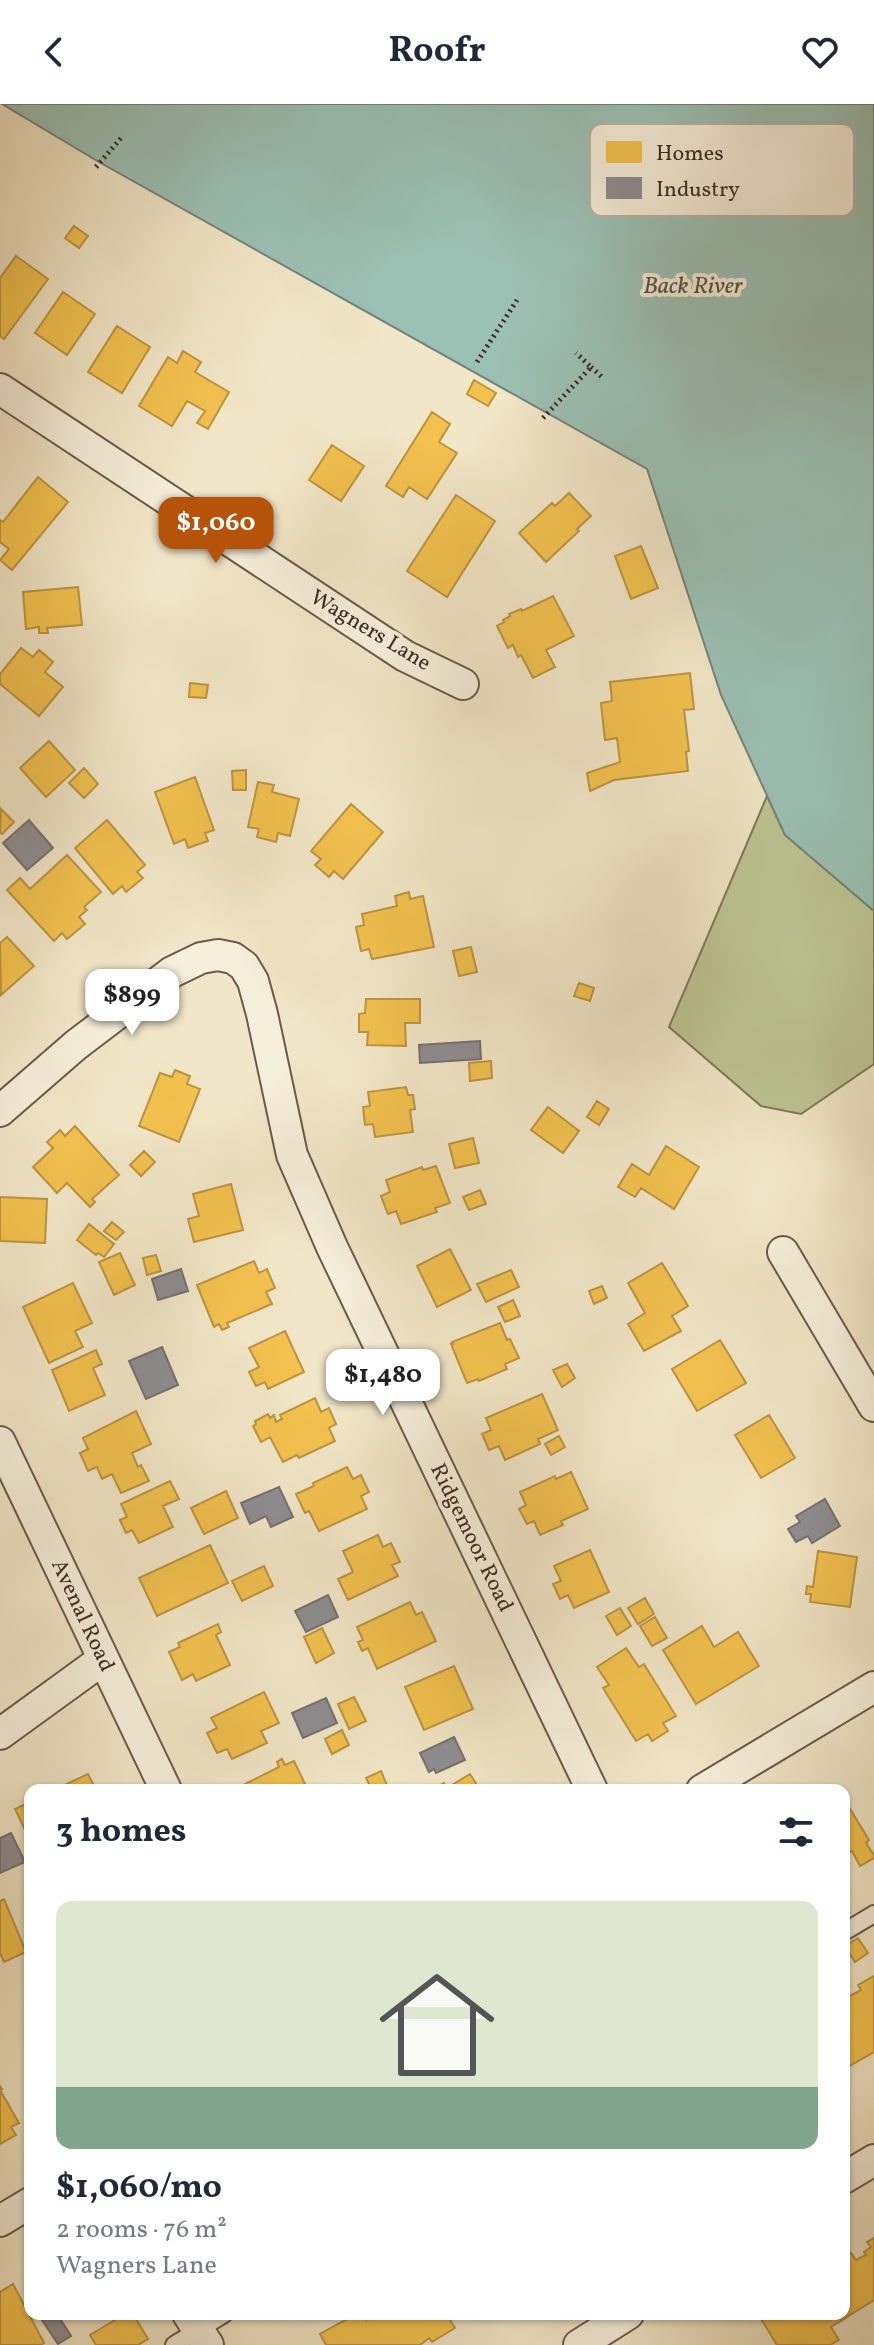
<!DOCTYPE html>
<meta charset="utf-8">
<style>
:root{--surface:#fff;--page:#f6f6f7;--text:#1f2937;--muted:#747a83;--accent:#b45309}
body{margin:0;font-family:Vollkorn,serif;background:var(--page);color:var(--text);height:100vh;display:flex;flex-direction:column;font-size:30px;white-space:nowrap}
*{box-sizing:border-box;margin:0}
p{font-size:26px;color:var(--muted)}
.icon{flex:none;width:44px;height:44px;fill:none;stroke:currentColor;stroke-width:2;stroke-linecap:round;stroke-linejoin:round}
.map{position:relative;flex:1;overflow:hidden}
.panel{position:absolute;left:24px;top:1680px;width:826px;height:536px;display:flex;flex-direction:column;background:var(--surface);border-radius:16px;box-shadow:0 2px 6px #0004}
.panel>*{flex:none}
.price{position:absolute;translate:-50% -68px;padding:0 18px;border-radius:16px;background:#fff;color:#222;font-size:26px;line-height:52px;filter:drop-shadow(0 2px 4px #0008)}
.price::after{content:'';position:absolute;left:50%;top:48px;width:24px;height:18px;margin-left:-12px;background:inherit;clip-path:polygon(0 0,100% 0,50% 100%)}
.price.current{background:var(--accent);color:#fff}
ul{padding:0;list-style:none}
li{display:grid;align-content:center;gap:16px;height:424px;padding:0 32px}
li span{display:grid;place-items:center;height:248px;border-radius:16px;color:#555}
li>.icon{margin-inline-start:auto}
span .icon{width:144px;height:144px;fill:#fffc;stroke-width:1}
li b{font-size:34px}
h2{display:flex;justify-content:space-between;align-items:center;height:96px;padding:0 32px;font-size:34px}
header{display:flex;justify-content:space-between;align-items:center;height:104px;padding:0 32px;background:var(--surface);font-size:36px;font-weight:700}
.map>svg:first-child{display:block}
.green{fill:#bdc493;stroke:#7e785a;stroke-width:2}
.water{fill:#9bc0b4;stroke:#768479;stroke-width:2}
.homes{fill:#f2c14e;stroke:#bc9440;stroke-width:2}
.industry{fill:#8d8d92;stroke:#757070;stroke-width:2}
.lines{fill:none;stroke-linecap:round;stroke-linejoin:round}
.lane-casing{stroke:#6b5a4a;stroke-width:20}
.street-casing{stroke:#6b5a4a;stroke-width:34}
.path{stroke:#3e2b21;stroke-width:5;stroke-dasharray:2 4;stroke-linecap:butt}
.lane{stroke:#f6efdb;stroke-width:16}
.street{stroke:#f6efdb;stroke-width:30}
.labels{text-anchor:middle;dominant-baseline:central;stroke-width:8;stroke-linejoin:round;paint-order:stroke}
.street-label{font-size:22px;fill:#3e2b21;stroke:#f6efdb}
.water-label{font-size:24px;font-style:italic;fill:#555046;stroke:#f6efdb}
.key{fill:#f6efdb;stroke:#bfb4a3;stroke-width:2}
.key-label{font-size:22px;fill:#3e2b21}
</style>
<header><svg class="icon" aria-label="back" viewBox="0 0 24 24"><path d="M15 5l-7 7 7 7"/></svg>Roofr<svg class="icon" aria-label="heart" viewBox="0 0 24 24"><path d="M12 20l-8-8c-3-5 5-10 8-4 3-6 11-1 8 4z"/></svg></header>
<div class="map">
<svg width="874" height="2241" viewBox="0 0 874 2241">
<rect width="100%" height="100%" fill="#f1e6c7"/>
<filter id="stains"><feTurbulence type="fractalNoise" baseFrequency=".0025" numOctaves="4"/><feColorMatrix values="0 0 0 0 .2 0 0 0 0 .09 0 0 0 0 .02 0 0 0 .5 -.17"/></filter>
<radialGradient id="worn" r=".72"><stop offset=".6" stop-color="#630" stop-opacity="0"/><stop offset="1" stop-color="#630" stop-opacity=".3"/></radialGradient>
<path class="green" d="M767 692 785 731 874 807V960L801 1010 761 1002 669 923Z"/>
<path class="water" d="M2 0H874V807L785 731 721 591 647 365 99 58Z"/>
<path class="homes" d="M74 122 88 132 79 144 65 134Z
M16 152 48 175 4 235 0 232V174Z
M63 188 95 210 67 251 35 229Z
M117 222 150 243 122 289 88 268Z
M183 247 201 258 195 268 229 288 208 325 197 319 205 307 187 297 172 322 139 302 168 253 177 259Z
M474 276 496 289 488 302 467 290Z
M432 308 450 320 439 338 457 349 427 395 409 383 403 393 386 382Z
M332 341 364 362 341 397 309 376Z
M38 373 68 398 12 466 0 456 9 445 0 438V416L3 418Z
M569 389 591 412 577 425 579 427 546 458 519 429 552 399 555 402Z
M456 391 495 417 447 493 407 467Z
M641 442 658 484 631 495 615 452Z
M78 483 82 521 47 524 48 529H39V523L26 525 23 488Z
M553 492 574 532 546 546 555 563 533 574 521 551 518 553 513 541 508 544 497 522 504 518 503 516 510 512 509 510 521 505 522 507Z
M21 544 33 553 39 546 53 558 45 568 63 583 39 612 0 580V570Z
M690 569 694 605 684 606 689 647 686 648 688 667 614 676 590 687 587 669 620 658 617 634 605 636 601 599 612 597 610 578Z
M190 579 208 581 206 594 189 593Z
M49 637 75 666 46 693 20 664Z
M84 664 98 680 84 694 69 679Z
M246 666V686H233L232 667Z
M195 673 214 726 205 729 208 737 188 744 185 735 174 740 155 688Z
M258 678 274 681 272 688 299 695 290 732 278 729 276 738 257 733 259 725 248 723Z
M351 700 383 728 343 775 334 767 329 773 315 761 321 755 311 747Z
M1 705 14 718 2 730 0 729Z
M107 716 145 761 137 768 143 774 126 788 122 782 113 790 75 744Z
M67 751 101 788 84 803 87 806 79 813 85 820 67 835 62 829 54 837 7 786 20 774 30 785Z
M409 788 410 795 423 792 434 843 372 855 369 845 361 847 356 823 364 821 362 810 397 802 395 792Z
M7 833 34 862 1 891 0 839Z
M471 843 477 868 459 872 453 847Z
M579 879 594 884 590 897 574 892Z
M366 895H420V919H405L406 942 367 941 368 928H359V910L365 909Z
M491 957 492 974 470 977 469 959Z
M175 966 190 972 187 980 200 985 179 1038 139 1022 160 969 172 973Z
M406 983 408 991H413L415 1005 410 1006 413 1028 375 1033 373 1020 365 1021 363 1003 370 1002 368 988Z
M597 997 609 1005 599 1021 587 1013Z
M548 1003 579 1027 563 1049 531 1026Z
M75 1022 119 1071 92 1095 95 1098 90 1103 67 1079 57 1089 33 1063 53 1044 47 1038 60 1026 65 1032Z
M473 1034 479 1059 455 1064 449 1040Z
M666 1042 699 1063 674 1105 641 1084 635 1093 618 1083 632 1060 649 1071Z
M144 1047 155 1058 141 1072 130 1061Z
M436 1062 450 1099 435 1104 437 1108 401 1120 396 1107 388 1110 381 1092 390 1088 386 1076 422 1063 423 1066Z
M231 1080 243 1126 194 1138 188 1115 199 1112 193 1090Z
M480 1086 486 1100 469 1106 463 1093Z
M0 1093 47 1095 45 1139 0 1137Z
M112 1118 124 1128 116 1136 104 1127Z
M89 1120 114 1140 104 1153 98 1149 96 1151 77 1136Z
M450 1145 471 1186 437 1203 417 1162Z
M120 1149 135 1181 114 1191 99 1158Z
M156 1151 161 1167 147 1171 143 1154Z
M254 1157 259 1169 267 1165 275 1184 266 1188 272 1200 227 1219 229 1223 222 1226 219 1220 214 1223 197 1181Z
M662 1159 688 1202 672 1212 681 1227 644 1247 628 1220 645 1209 628 1179Z
M511 1166 519 1183 486 1198 477 1180Z
M73 1179 92 1219 75 1227 83 1243 49 1259 23 1203Z
M602 1182 607 1194 594 1200 589 1187Z
M513 1196 520 1212 505 1218 498 1203Z
M500 1219 507 1236 510 1235 519 1254 505 1260 507 1265 479 1277 478 1275 467 1279 451 1240H453L452 1238Z
M285 1227 304 1268 268 1285 265 1278 256 1282 249 1268 259 1263 249 1244Z
M720 1236 746 1279 697 1307 672 1265Z
M96 1246 102 1260 93 1264 105 1291 69 1307 52 1266Z
M567 1260 575 1274 562 1283 553 1266Z
M542 1290 558 1326 538 1335 540 1340 505 1356 499 1342 489 1346 482 1330 491 1326 486 1314Z
M315 1294 321 1308 329 1304 336 1320 329 1324 335 1337 299 1354 297 1351 283 1358 270 1333 261 1338 253 1322 256 1320 255 1317 268 1310 270 1314 274 1311 276 1318 282 1315 280 1311Z
M136 1307 151 1340 132 1349 138 1363 141 1361 149 1377 121 1389 112 1370 102 1375 97 1363 88 1367 80 1349 88 1345 83 1334Z
M769 1311 795 1354 761 1374 735 1331Z
M559 1332 565 1343 551 1351 545 1340Z
M347 1363 353 1375 361 1371 369 1388 361 1392 367 1405 319 1427 309 1407 305 1409 296 1390 314 1382 313 1379Z
M571 1368 588 1405 561 1417 563 1421 540 1431 534 1417 527 1420 519 1405 526 1401 520 1388 555 1372 556 1375Z
M170 1377 179 1395 163 1402 173 1423 139 1439 132 1426 126 1429 120 1416 127 1413 121 1400Z
M226 1387 238 1414 204 1430 191 1404Z
M378 1431 383 1443 391 1439 400 1458 392 1461 398 1472 348 1496 338 1475 353 1468 343 1447Z
M210 1441 228 1479 157 1512 139 1474Z
M590 1446 609 1488 574 1504 568 1491 560 1495 553 1480 561 1477 554 1462Z
M818 1447 857 1453 850 1503 810 1498 811 1490H806L807 1482 813 1483Z
M264 1462 273 1482 242 1497 232 1477Z
M645 1494 654 1510 638 1520 628 1504Z
M410 1498 416 1511 422 1508 436 1537 377 1565 368 1544 362 1547 358 1538 363 1536 357 1523Z
M620 1504 631 1522 617 1531 606 1512Z
M655 1513 667 1534 652 1542 640 1522Z
M218 1520 221 1528 216 1531 230 1561 196 1577 193 1570 182 1576 169 1548 180 1543 178 1539Z
M702 1522 714 1543 738 1528 759 1562 696 1600 663 1546Z
M322 1524 334 1549 316 1559 304 1533Z
M626 1544 639 1563 644 1560 676 1612 663 1619 668 1627 652 1637 648 1630 636 1637 603 1584 609 1581 597 1563Z
M454 1562 473 1605 424 1626 405 1583Z
M264 1588 279 1619 261 1627 267 1639 232 1655 227 1645 217 1649 207 1629 217 1624 211 1614Z
M354 1593 366 1617 349 1625 338 1600Z
M342 1626 349 1641 332 1650 325 1635Z
M282 1655 285 1661 294 1657 306 1682 301 1686H245L243 1681 279 1663 277 1658Z
M381 1667 387 1681 372 1686 366 1674Z
M88 1670 96 1686H54Z
M470 1670 480 1686 433 1685 444 1679 447 1684Z
M844 1695 869 1736 866 1739 874 1751V1754L860 1762 852 1747 848 1749 844 1742Z
M30 1698V1736L15 1705Z
M4 1795 26 1848 4 1858 0 1849V1797Z
M858 1834 868 1849 855 1858 845 1842Z
M874 1872V1948L844 1965V1895L861 1886 858 1881Z
M0 1982 2 1985 0 1986 19 2019 11 2023 16 2031 0 2040Z
M874 2134V2196L831 2223 839 2236 830 2241H777L761 2215 769 2210H844V2153L851 2149 856 2156 866 2151 864 2148 871 2143 867 2138Z
M13 2180 44 2239 41 2241H0V2188Z
M125 2210H133L148 2235 138 2241H96L90 2231Z
M356 2210H362L366 2216 376 2210H446L455 2224 432 2238 429 2234 420 2241H326L320 2230Z"/>
<path class="industry" d="M29 716 53 744 27 766 3 739Z
M480 937 481 955 420 959 419 941Z
M181 1165 188 1187 158 1196 152 1175Z
M162 1243 178 1281 146 1295 129 1257Z
M279 1383 293 1413 271 1423 266 1412 250 1420 241 1399Z
M825 1395 840 1422 812 1439 808 1432 796 1438 788 1425 800 1418 796 1412Z
M328 1491 338 1513 306 1528 295 1507Z
M326 1594 337 1619 303 1634 292 1609Z
M454 1633 465 1656 436 1669 434 1665 429 1668 420 1649Z
M11 1729 25 1758 0 1769V1734Z
M38 2210H57L71 2232 58 2240Z"/>
<g class="lines">
<defs>
<path id="lane" d="M844 1828 874 1810
M174 2241 224 2210"/>
<path id="street" d="M0 285 405 552 463 580
M0 1007 76 941 172 868 201 854 218 851 233 854 244 862 253 877 262 910 292 1051 332 1143 592 1686
M783 1148 874 1302
M0 1338 166 1686
M0 1630 102 1556
M702 1686 874 1583
M844 2074 874 2056
M0 2117 30 2099
M188 2210 208 2241
M579 2241 628 2210"/>
</defs>
<use href="#lane" class="lane-casing"/>
<use href="#street" class="street-casing"/>
<path class="path" d="M96 63 122 33
M477 258 517 196
M591 263 602 273
M543 314 591 263 576 249"/>
<use href="#lane" class="lane"/>
<use href="#street" class="street"/>
</g>
<g class="labels">
<g class="street-label">
<text transform="translate(370 527) rotate(31)">Wagners Lane</text>
<text transform="translate(471 1434) rotate(64)">Ridgemoor Road</text>
<text transform="translate(82 1512) rotate(65)">Avenal Road</text>
</g>
<g class="water-label">
<text x="693" y="183">Back River</text>
</g>
</g>
<rect x="590" y="20" width="264" height="92" rx="12" class="key"/>
<rect x="606" y="37" width="36" height="22" fill="#f2c14e"/>
<rect x="606" y="73" width="36" height="22" fill="#8d8d92"/>
<g class="key-label">
<text x="656" y="56">Homes</text>
<text x="656" y="92">Industry</text>
</g>
<rect width="100%" height="100%" filter="url(#stains)"/>
<rect width="100%" height="100%" fill="url(#worn)"/>
</svg>
<b class="price current" style="left:216px;top:461px">$1,060</b>
<b class="price" style="left:132px;top:933px">$899</b>
<b class="price" style="left:383px;top:1313px">$1,480</b>
<section class="panel">
<h2>3 homes<svg class="icon" aria-label="filters" viewBox="0 0 24 24"><path d="M4 7h16M4 17h16"/><circle cx="9" cy="7" r="2"/><circle cx="15" cy="17" r="2"/></svg></h2>
<ul>
<li><span style="background:linear-gradient(#dfe7d0 75%,#7fa58c 0)"><svg class="icon" aria-label="home" viewBox="0 0 24 24"><path d="M3 11l9-7 9 7M6 9v11h12V9"/></svg></span><div><b>$1,060/mo</b><p>2 rooms · 76 m²</p><p>Wagners Lane</p></div></li>
</ul>
</section>
</div>
